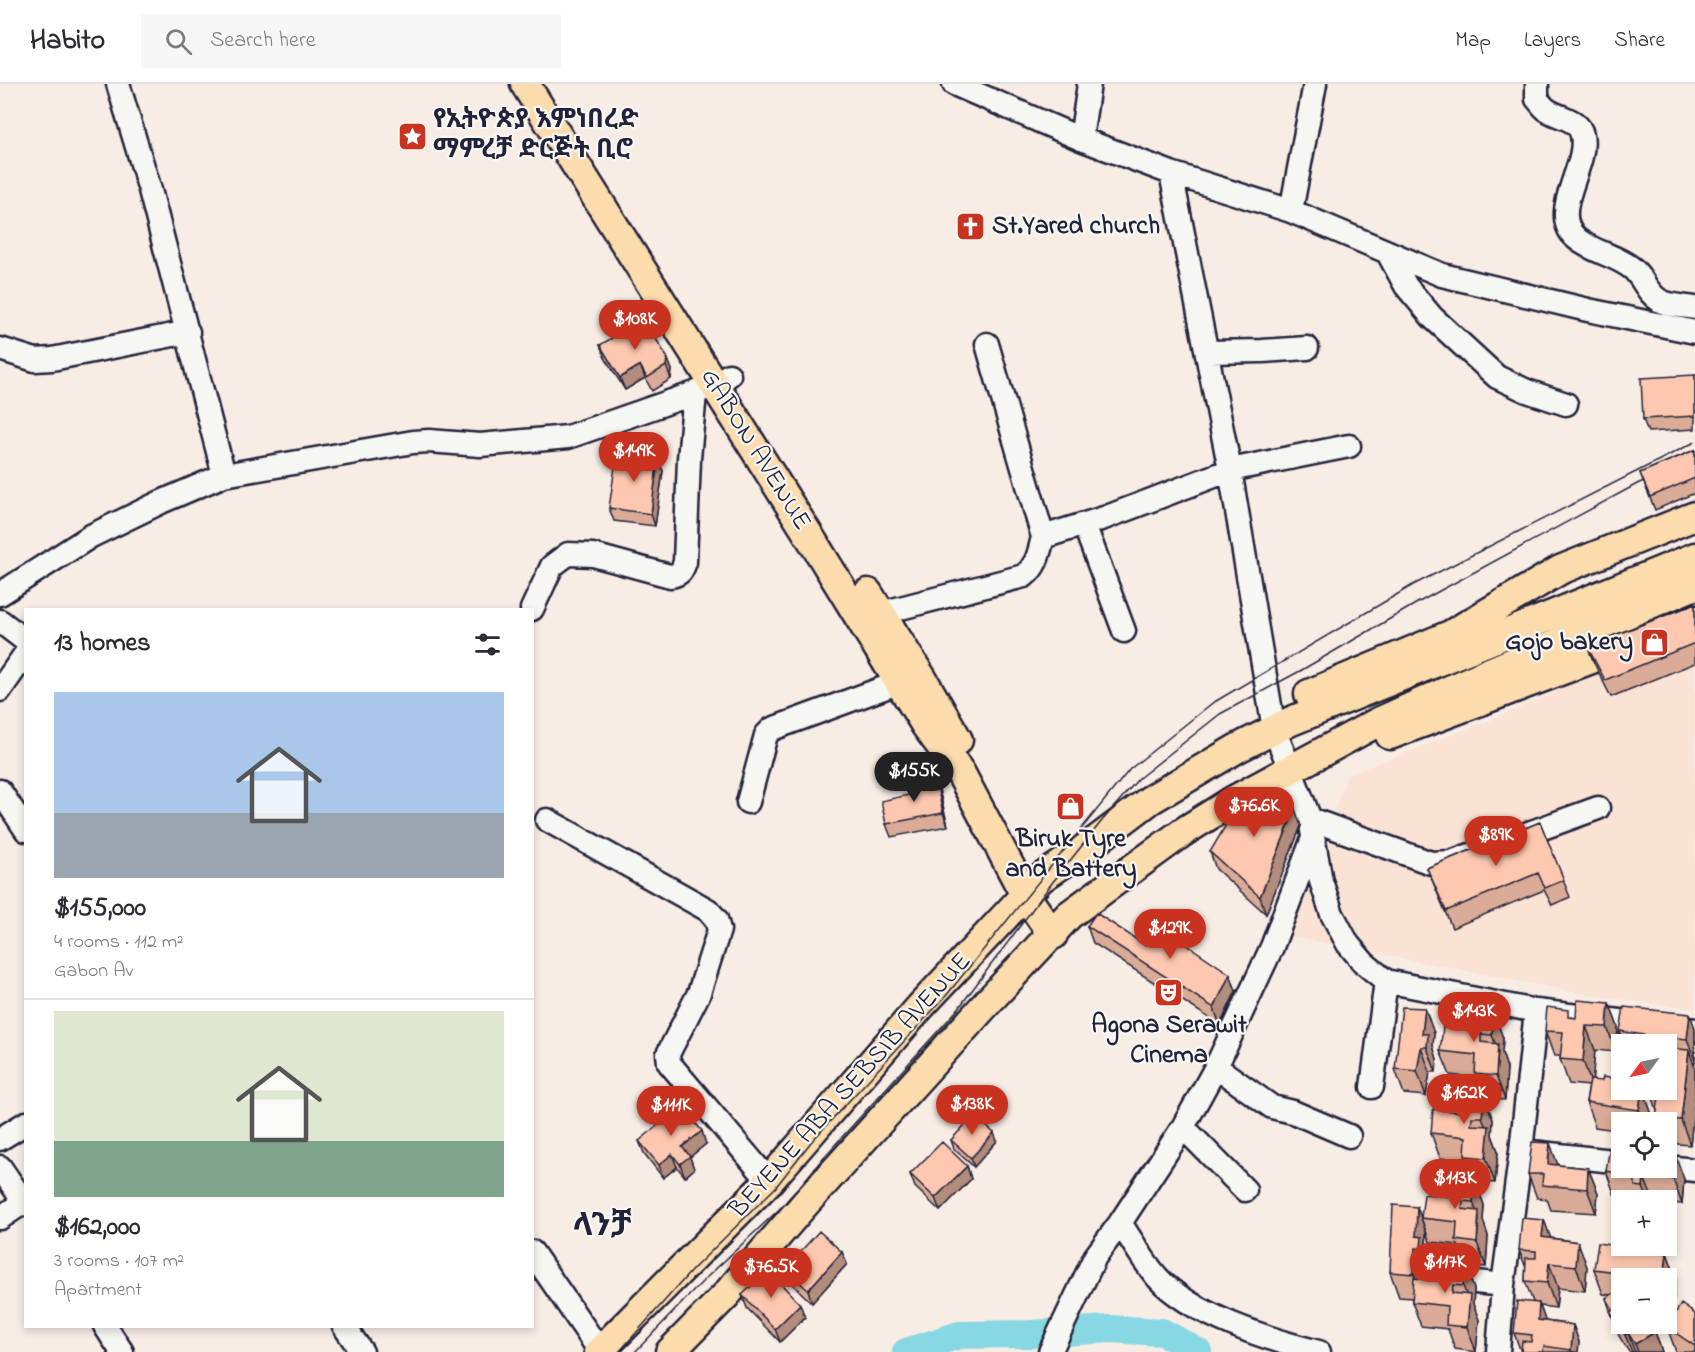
<!DOCTYPE html>
<meta charset="utf-8">
<style>
:root{--surface:#fff;--page:#f7f7f7;--text:#2b2b33;--muted:#7c7c81;--line:#e1e1e2;--accent:#c8321e}
body{margin:0;font-family:"Indie Flower","Noto Sans Ethiopic",sans-serif;background:var(--page);color:var(--text);height:100vh;display:flex;flex-direction:column;font-size:22px;white-space:nowrap}
*{box-sizing:border-box;margin:0}
p{font-size:20px;color:var(--muted)}
.icon{flex:none;width:33px;height:33px;fill:none;stroke:currentColor;stroke-width:2;stroke-linecap:round;stroke-linejoin:round}
.map{position:relative;flex:1;overflow:hidden}
.drawer{position:absolute;left:24px;top:524px;width:510px;height:720px;display:flex;flex-direction:column;background:var(--surface);border-radius:0px;box-shadow:0 3px 9px #0003}
.drawer>*{flex:none}
.needle{width:39px;rotate:237deg}
.fabs{position:absolute;left:1611px;top:950px;display:grid;gap:12px}
.fabs a{display:grid;place-items:center;width:66px;height:66px;border-radius:0px;background:var(--surface);box-shadow:0 3px 9px #0003;font-size:30px}
.price{position:absolute;translate:-50% -51px;padding:0 14px;border-radius:21px;background:var(--accent);color:#fff;font-size:20px;line-height:39px;filter:drop-shadow(0 2px 3px #0008)}
.price::after{content:'';position:absolute;left:50%;top:36px;width:18px;height:14px;margin-left:-9px;background:inherit;clip-path:polygon(0 0,100% 0,50% 100%)}
.price.current{background:#222;color:#fff}
ul{padding:0;list-style:none}
li{display:grid;align-content:center;gap:12px;height:318px;padding:0 30px}
li+li{border-top:2px solid var(--line)}
li span{display:grid;place-items:center;height:186px;border-radius:0px;color:#555}
li>.icon{margin-inline-start:auto}
span .icon{width:108px;height:108px;fill:#fffc;stroke-width:1}
li b{font-size:26px}
h2{display:flex;justify-content:space-between;align-items:center;height:72px;padding:0 30px;font-size:26px}
header{display:flex;align-items:center;gap:36px;box-sizing:border-box;height:84px;padding:0 30px;background:var(--surface);border-bottom:2px solid var(--line)}
header strong{font-size:28px}
nav{display:flex;gap:33px;margin-inline-start:auto;font-size:21px}
.search{width:420px;height:54px;background:var(--page);display:flex;align-items:center;gap:15px;box-sizing:border-box;padding:0 21px;border-radius:0px;color:var(--muted);font-size:22px}
.map>svg:first-child{display:block}
.built{fill:#fae2d5}
.lines{fill:none;stroke-linecap:round;stroke-linejoin:round}
.river{stroke:#88d8e3;stroke-width:28}
.minor-casing{stroke:#22223b;stroke-width:27}
.major-casing{stroke:#22223b;stroke-width:33}
.minor{stroke:#f6f6f2;stroke-width:22}
.major{stroke:#fcdcac;stroke-width:28}
.tram{stroke:#22223b;stroke-width:1.5}
.wall{fill:#daac97;stroke:#22223b;stroke-width:1.5}
.shaded-wall{fill:#b28c7b;stroke:#22223b;stroke-width:1.5}
.building{fill:#fec8b0;stroke:#22223b;stroke-width:1.5}
.labels{text-anchor:middle;dominant-baseline:central;stroke-width:4.5;stroke-linejoin:round;paint-order:stroke}
.poi-label{font-size:26px;font-weight:bold;fill:#22223b;stroke:#f6f6f2;text-anchor:start}
.street-label{font-size:26px;fill:#22223b;stroke:#f6f6f2}
.district-label{font-size:32px;font-weight:bold;fill:#22223b;stroke:#f6f6f2}
</style>
<header>
<strong>Habito</strong>
<div class="search"><svg class="icon" aria-label="search" viewBox="0 0 24 24"><circle cx="10" cy="10" r="6"/><path d="M15 15l6 6"/></svg>Search here</div>
<nav><a>Map</a><a>Layers</a><a>Share</a></nav>
</header>
<div class="map">
<svg width="1695" height="1268" viewBox="0 0 1695 1268">
<rect width="100%" height="100%" fill="#f8ede5"/>
<filter id="ink" filterUnits="userSpaceOnUse"><feTurbulence type="fractalNoise" baseFrequency=".0167" numOctaves="2"/><feDisplacementMap in="SourceGraphic" scale="12" xChannelSelector="R" yChannelSelector="G"/><feConvolveMatrix kernelMatrix="1 2 1 2 8 2 1 2 1" color-interpolation-filters="sRGB"/></filter>
<g filter="url(#ink)">
<path class="built" d="M1695 548V925L1594 912 1289 852 1347 691 1488 637Z"/>
<g class="lines">
<path class="river" d="M906 1268 959 1251 1031 1250 1109 1245 1162 1248 1198 1268"/>
<defs>
<path id="minor" d="M118 0 150 106 224 391
M954 0 1081 55 1171 89 1291 127 1442 191 1588 226 1695 248
M1537 0V15C1540 18 1543 23 1546 25 1557 34 1579 34 1582 51 1587 73 1567 104 1566 127 1563 166 1610 165 1633 185 1643 194 1647 209 1659 216 1668 222 1684 222 1695 224
M1081 55 1089 0
M1171 89 1230 386 1274 645 1310 735 1321 797 1332 830 1348 860 1364 879 1386 897 1536 927 1695 946
M1291 127 1315 0
M1388 169 1406 202 1432 233 1497 293 1527 307 1566 320
M987 260 1043 453
M0 265 35 276 52 275 188 248
M1207 268 1262 267 1307 264
M1084 440 1124 547
M0 510 91 452 161 418 224 391 413 358 429 357 480 361 568 353 695 309 714 301 729 291
M532 525 552 482 568 470 593 471 670 492C680 491 682 487 685 478L689 375 695 309
M881 529 1024 492C1037 482 1039 469 1043 453L1104 434 1230 386 1349 362
M0 537 26 557
M0 606 26 569
M0 707 26 746
M748 718 766 651 772 645 900 598
M1310 735 1431 779 1451 778 1470 771
M547 736 708 826 716 835 719 846 699 909 668 970 669 979 769 1097
M1515 754 1598 724
M1216 983 1272 1023 1293 1028 1349 1052
M1372 1003 1386 897
M1183 1043 1245 1106
M0 1055 26 1039
M1523 1067 1622 1078
M0 1083 26 1121
M1666 1083 1695 1086
M0 1134 24 1118
M1120 1139C1132 1156 1143 1177 1157 1193 1191 1231 1270 1256 1319 1268
M532 1168 600 1267
M1439 1194 1503 1201
M105 1242 122 1268
M344 1242 362 1268
M1050 1268 1095 1173 1120 1139 1183 1043 1216 983 1272 863 1313 754
M1498 1268 1503 1201 1521 1067 1536 927"/>
<path id="major" d="M525 0 810 453 926 642 960 688 1025 811 1053 851
M868 509 922 594 958 656
M1309 610 1450 551 1560 486 1695 432
M1390 651 1695 536
M599 1268 769 1097 921 922 1041 794 1089 762 1150 716 1236 665 1289 638 1695 473
M670 1268 726 1211 803 1122 987 919 1069 831 1110 801 1183 748 1234 716 1376 639 1478 593 1695 501"/>
</defs>
<use href="#minor" class="minor-casing"/>
<use href="#major" class="major-casing"/>
<use href="#minor" class="minor"/>
<use href="#major" class="major"/>
<path class="tram" d="M619 1268 693 1185 775 1104 811 1058 945 913 1130 685 1211 620 1413 501 1695 358
M635 1268 705 1195 788 1117 823 1074 958 925 1052 799 1101 738 1139 694 1220 630 1300 587 1419 518 1639 399 1659 391"/>
</g>
<path class="wall" d="M600 261 667 273 672 286 671 295 652 307 645 294 625 306 605 274Z
M1695 291V345L1648 348 1643 335Z
M1695 366V409L1655 426 1640 389Z
M663 387 655 442 614 437 609 424Z
M1695 520V579L1611 613 1594 579 1587 562Z
M935 693 939 706 948 742 891 753 886 740 913 710Z
M1540 738 1570 813 1552 821 1544 806 1452 844 1427 784Z
M1301 742 1266 830 1216 785 1210 768Z
M1087 842 1230 890 1236 907 1220 941 1093 859Z
M1609 919 1618 943 1616 968 1595 966 1592 996 1622 1005H1643L1651 1028 1650 1038H1622V1047L1595 1043 1586 1018 1589 1002 1569 1000 1560 975 1561 972H1554L1545 947 1571 933 1576 934Z
M1494 929 1503 954 1502 969 1507 984 1505 1016 1485 1015 1493 1036 1492 1051 1498 1067 1495 1099 1475 1097 1484 1121 1483 1136 1488 1152 1486 1183 1465 1181 1474 1205 1473 1220 1479 1236 1476 1268 1455 1265 1448 1245 1421 1242 1412 1218V1214L1399 1213 1390 1188 1417 1123 1426 1148V1163L1431 1177 1430 1190 1424 1189V1195L1442 1197 1464 1180 1458 1161 1430 1158 1421 1134 1452 1113 1474 1096 1466 1077 1440 1074 1431 1049 1462 1028 1482 1011 1476 994 1450 991 1440 967 1471 946Z
M1695 944V980H1693L1695 984V1016L1690 1061 1666 1059V1038H1658L1656 1034 1657 1026 1650 1005H1666V960H1625L1620 947Z
M1434 949 1433 962 1437 975 1436 988H1430L1426 1012 1404 1010 1395 985Z
M951 1056 997 1057 974 1083 954 1065Z
M639 1057 706 1060 690 1073 694 1085 685 1093 677 1083 663 1094 644 1069Z
M1558 1081 1588 1084 1598 1109 1596 1129 1551 1126 1547 1115 1537 1114 1528 1090Z
M967 1082 971 1095 940 1127 915 1103 910 1090Z
M1606 1087 1684 1095 1682 1120 1666 1119V1116H1640L1615 1112Z
M1544 1136 1550 1154 1578 1158 1587 1183 1585 1207 1558 1204 1556 1224 1540 1222 1545 1237 1573 1241 1579 1258 1578 1268H1521L1514 1249 1533 1218 1525 1197 1526 1184 1519 1166Z
M1628 1161H1639L1641 1165 1667 1169 1676 1194 1673 1219 1666 1218V1194H1622V1239L1655 1248 1662 1268H1629L1619 1252 1606 1214 1611 1211 1603 1210 1594 1185 1627 1164Z
M842 1168 847 1180 812 1219 790 1198 785 1185Z
M742 1211 805 1233 780 1258 747 1224Z
M1695 1230V1268H1676L1667 1243Z"/>
<path class="shaded-wall" d="M667 273 672 286 671 295 666 282Z
M640 281 645 294 625 306 620 294Z
M658 374 663 387 655 442 651 430Z
M935 693 939 706 948 742 943 729Z
M1295 725 1301 742 1266 830 1260 813Z
M1230 890 1236 907 1220 941 1214 924Z
M1609 919 1618 943 1616 968 1607 943Z
M1425 924 1434 949 1433 962 1437 975 1436 988 1422 950Z
M1494 929 1503 954 1502 969 1507 984 1505 1016 1496 992 1498 967 1492 951Z
M1690 930 1695 944V976L1687 955Z
M1586 942 1595 966 1592 1002 1583 977Z
M1421 963 1430 988 1426 1012 1417 987Z
M1689 966 1695 984V1016L1690 1061 1681 1036Z
M1642 1005H1643L1651 1028 1650 1038H1644L1639 1026Z
M1484 1011 1493 1036 1492 1051 1498 1067 1495 1099 1486 1074 1488 1049 1482 1033Z
M702 1047 706 1060 690 1073 694 1085 685 1093 680 1080 682 1063Z
M994 1049 997 1057 974 1083 971 1074Z
M1550 1059 1559 1084 1548 1080Z
M672 1070 677 1083 663 1094 659 1081Z
M1675 1070 1684 1095 1682 1120 1673 1095Z
M967 1082 971 1095 940 1127 935 1114Z
M1588 1084 1598 1109 1596 1129 1587 1105Z
M1644 1093 1653 1116H1648L1643 1103Z
M1475 1096 1484 1121 1483 1136 1488 1152 1486 1183 1477 1159 1479 1134 1473 1118Z
M1417 1123 1426 1148V1163L1431 1177 1430 1190 1416 1152Z
M1544 1136 1553 1160 1542 1153Z
M1578 1158 1587 1183 1585 1207 1576 1182Z
M1415 1164 1424 1189 1423 1215 1414 1190Z
M842 1168 847 1180 812 1219 808 1206Z
M1667 1169 1676 1194 1673 1219 1666 1201V1194H1664Z
M1549 1179 1558 1204 1556 1224 1547 1199Z
M1465 1180 1474 1205 1473 1220 1479 1236 1476 1268 1467 1243 1469 1218 1463 1202Z
M1539 1219 1545 1236 1544 1253 1538 1236Z
M800 1220 805 1233 780 1258 775 1245Z
M1573 1241 1579 1258 1578 1268H1572L1571 1266Z
M1655 1248 1662 1268H1638L1635 1260Z
M1628 1249 1635 1268H1632L1625 1251Z"/>
<path class="building" d="M644 235 667 273 666 282 647 294 640 281 620 294 600 261Z
M1695 291V332L1643 335 1641 294Z
M1695 366V394L1650 413 1640 389Z
M617 369 658 374 651 430 609 424Z
M1695 520V559L1605 596 1587 562Z
M935 693 943 729 886 740 881 717 913 710 910 699Z
M1261 705 1295 725 1260 813 1210 768 1240 717Z
M1540 738 1564 796 1545 804 1538 789 1446 827 1427 784Z
M1096 829 1145 861 1153 852 1168 848 1230 890 1214 924 1087 842Z
M1577 916 1609 919 1607 943 1586 942 1583 977 1560 975 1563 948 1545 947 1547 923 1568 926V933L1576 934Z
M1402 923 1425 924 1422 950H1428L1427 963H1421L1417 987 1395 985Z
M1624 923 1690 930 1687 955 1659 952 1658 960H1649L1650 952 1620 947Z
M1473 926 1494 929 1492 951 1481 950V958L1498 960 1496 992 1475 990 1476 971 1440 967 1443 943 1471 946Z
M1666 964 1689 966 1681 1036 1656 1034 1660 1005H1666Z
M1603 993 1622 996V1005H1642L1639 1026 1586 1018 1590 996 1602 997Z
M1463 1008 1484 1011 1482 1033H1472L1471 1041 1489 1042 1486 1074 1465 1072 1466 1053 1431 1049 1433 1025 1462 1028Z
M681 1022 702 1047 682 1063 690 1072 680 1080 672 1070 659 1081 639 1057Z
M974 1031 994 1049 971 1074 951 1056Z
M942 1058 967 1082 935 1114 910 1090Z
M1532 1058 1550 1059 1548 1080 1588 1084 1587 1105 1542 1101 1543 1090H1528Z
M1610 1063 1622 1064V1083H1666V1069L1675 1070 1673 1095 1644 1093 1643 1103 1635 1102V1092L1606 1087Z
M1454 1093 1475 1096 1473 1118 1463 1117 1462 1125 1479 1127 1477 1159 1456 1156 1457 1138 1421 1134 1424 1110 1452 1113Z
M1393 1121 1417 1123 1416 1152 1422 1153 1421 1165 1415 1164 1414 1190 1390 1188Z
M1522 1134 1544 1136 1542 1153 1578 1158 1576 1182 1549 1179 1547 1199 1525 1197 1526 1174H1536V1167L1519 1166Z
M819 1147 842 1168 808 1206 785 1185Z
M1598 1159 1627 1164 1628 1161H1637V1165L1667 1169 1664 1194 1594 1185Z
M1444 1177 1465 1180 1463 1202 1453 1201 1452 1209 1470 1211 1467 1243 1446 1241 1447 1222 1412 1218 1414 1194 1442 1197Z
M768 1186 800 1220 775 1245 742 1211Z
M1622 1204V1239H1649L1655 1248 1635 1260 1628 1249 1625 1251 1610 1227 1613 1225 1606 1214Z
M1517 1217 1539 1219 1538 1236 1573 1241 1571 1266 1544 1262 1543 1268H1521L1522 1257 1531 1258 1532 1251 1514 1249Z
M1681 1220 1695 1230V1262L1667 1243Z"/>
</g>
<defs>
<symbol id="sight-square" viewBox="-11 -11 22 22"><rect x="-9" y="-9" width="18" height="18" rx="4" fill="#c8321e" stroke="#f6f6f2"/><path d="M0-6L1.8-2.2L6-1.7L2.9 1.2L3.7 5.4L0 3.3L-3.7 5.4L-2.9 1.2L-6-1.7L-1.8-2.2Z" fill="#fff"/></symbol>
<symbol id="church-square" viewBox="-11 -11 22 22"><rect x="-9" y="-9" width="18" height="18" rx="4" fill="#c8321e" stroke="#f6f6f2"/><path d="M-1.2-6h2.4v3.5h3.3v2.4h-3.3V6h-2.4V-.1h-3.3v-2.4h3.3Z" fill="#fff"/></symbol>
<symbol id="shop-square" viewBox="-11 -11 22 22"><rect x="-9" y="-9" width="18" height="18" rx="4" fill="#c8321e" stroke="#f6f6f2"/><path d="M-5-2.5h2.3a2.7 3.5 0 0 1 5.4 0H5L5.5 6h-11ZM-1.5-2.5h3a1.5 2.3 0 0 0-3 0Z" fill="#fff"/></symbol>
<symbol id="theatre-square" viewBox="-11 -11 22 22"><rect x="-9" y="-9" width="18" height="18" rx="4" fill="#c8321e" stroke="#f6f6f2"/><path d="M-5-5.5Q0-4 5-5.5V0Q5 5 0 6Q-5 5-5 0ZM-3.3-2.5H-1v1.5H-3.3ZM1-2.5H3.3v1.5H1ZM-2.8 1Q0 5.5 2.8 1Z" fill="#fff"/></symbol>
</defs>
<g fill-rule="evenodd">
<use href="#sight-square" x="396" y="36" width="33" height="33"/>
<use href="#church-square" x="954" y="126" width="33" height="33"/>
<use href="#shop-square" x="1638" y="542" width="33" height="33"/>
<use href="#shop-square" x="1054" y="706" width="33" height="33"/>
<use href="#theatre-square" x="1152" y="892" width="33" height="33"/>
</g>
<g class="labels">
<g class="poi-label">
<text x="433" y="37">የኢትዮጵያ እምነበረድ<tspan x="433" dy="30">ማምረቻ ድርጅት ቢሮ</tspan></text>
<text x="992" y="143">St.Yared church</text>
<text x="1633" y="559" text-anchor="end">Gojo bakery</text>
<text x="1071" y="756" text-anchor="middle">Biruk Tyre<tspan x="1071" dy="30">and Battery</tspan></text>
<text x="1169" y="942" text-anchor="middle">Agona Serawit<tspan x="1169" dy="30">Cinema</tspan></text>
</g>
<g class="street-label">
<text transform="translate(755 366) rotate(58)">GABON AVENUE</text>
<text transform="translate(851 1002) rotate(-48)">BEYENE ABA SEBSIB AVENUE</text>
</g>
<g class="district-label">
<text x="602" y="1143">ላንቻ</text>
</g>
</g>
</svg>
<div class="fabs">
<a><svg class="needle" viewBox="-14 -14 28 28"><path d="M0-13l5 13h-10z" fill="#e53935"/><path d="M0 13l5-13h-10z" fill="#7c7c81"/></svg></a>
<a><svg class="icon" aria-label="locate" viewBox="0 0 24 24"><circle cx="12" cy="12" r="6"/><path d="M12 2v4M12 18v4M2 12h4M18 12h4"/></svg></a>
<a>+</a>
<a>−</a>
</div>
<b class="price" style="left:635px;top:267px">$108K</b>
<b class="price" style="left:634px;top:399px">$149K</b>
<b class="price current" style="left:914px;top:719px">$155K</b>
<b class="price" style="left:1254px;top:754px">$76.6K</b>
<b class="price" style="left:1496px;top:783px">$89K</b>
<b class="price" style="left:1170px;top:876px">$129K</b>
<b class="price" style="left:1474px;top:959px">$143K</b>
<b class="price" style="left:1464px;top:1041px">$162K</b>
<b class="price" style="left:972px;top:1052px">$138K</b>
<b class="price" style="left:671px;top:1053px">$111K</b>
<b class="price" style="left:1455px;top:1126px">$113K</b>
<b class="price" style="left:1445px;top:1210px">$117K</b>
<b class="price" style="left:771px;top:1215px">$76.5K</b>
<section class="drawer">
<h2>13 homes<svg class="icon" aria-label="filters" viewBox="0 0 24 24"><path d="M4 7h16M4 17h16"/><circle cx="9" cy="7" r="2"/><circle cx="15" cy="17" r="2"/></svg></h2>
<ul>
<li><span style="background:linear-gradient(#a9c7e8 65%,#9aa5b1 0)"><svg class="icon" aria-label="home" viewBox="0 0 24 24"><path d="M3 11l9-7 9 7M6 9v11h12V9"/></svg></span><div><b>$155,000</b><p>4 rooms · 112 m²</p><p>Gabon Av</p></div></li>
<li><span style="background:linear-gradient(#dfe7d0 70%,#7fa58c 0)"><svg class="icon" aria-label="home" viewBox="0 0 24 24"><path d="M3 11l9-7 9 7M6 9v11h12V9"/></svg></span><div><b>$162,000</b><p>3 rooms · 107 m²</p><p>Apartment</p></div></li>
</ul>
</section>
</div>
